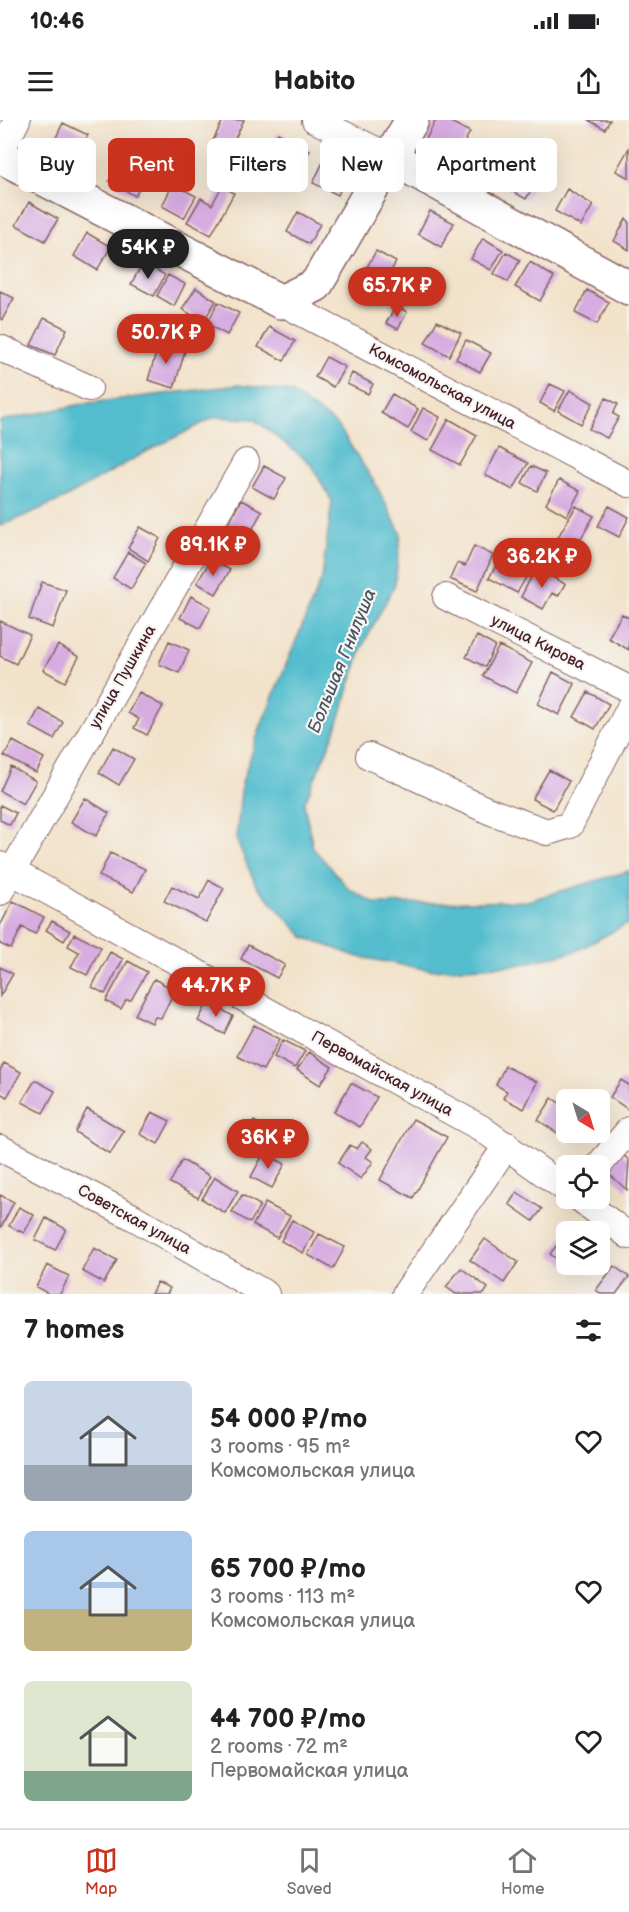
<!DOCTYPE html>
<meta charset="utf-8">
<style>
:root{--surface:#fff;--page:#f6f6f6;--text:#202124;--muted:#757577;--line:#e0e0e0;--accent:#c8321e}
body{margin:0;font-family:"Balsamiq Sans",sans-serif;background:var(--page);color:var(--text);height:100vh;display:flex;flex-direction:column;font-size:22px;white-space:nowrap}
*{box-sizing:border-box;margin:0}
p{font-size:20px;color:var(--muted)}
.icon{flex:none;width:33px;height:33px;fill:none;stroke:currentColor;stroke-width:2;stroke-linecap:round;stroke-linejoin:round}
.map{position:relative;height:1174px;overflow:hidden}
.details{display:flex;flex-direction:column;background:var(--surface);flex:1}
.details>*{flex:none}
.guide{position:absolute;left:18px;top:18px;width:594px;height:54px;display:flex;gap:12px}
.needle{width:39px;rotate:142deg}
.buttons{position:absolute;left:556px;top:969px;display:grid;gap:12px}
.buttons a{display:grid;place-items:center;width:54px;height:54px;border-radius:9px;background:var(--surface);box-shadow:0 6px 24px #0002;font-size:30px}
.price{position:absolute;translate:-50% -51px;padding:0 14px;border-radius:21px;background:var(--accent);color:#fff;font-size:20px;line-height:39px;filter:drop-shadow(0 2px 3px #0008)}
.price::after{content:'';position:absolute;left:50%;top:36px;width:18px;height:14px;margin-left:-9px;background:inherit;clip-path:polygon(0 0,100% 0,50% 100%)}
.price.active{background:#222;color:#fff}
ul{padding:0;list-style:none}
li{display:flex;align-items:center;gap:18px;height:150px;padding:0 24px}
li span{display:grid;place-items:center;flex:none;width:168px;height:120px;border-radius:9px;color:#555}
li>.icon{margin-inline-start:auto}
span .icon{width:72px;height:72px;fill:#fffc;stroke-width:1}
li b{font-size:26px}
h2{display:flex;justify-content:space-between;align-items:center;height:72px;padding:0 24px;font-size:26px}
.tag{padding:0 21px;border-radius:9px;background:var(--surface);box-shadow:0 6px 24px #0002;font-size:21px;line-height:54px}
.tag.active{background:var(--accent);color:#fff}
.status{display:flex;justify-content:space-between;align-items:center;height:42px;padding:0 30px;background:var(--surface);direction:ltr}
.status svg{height:16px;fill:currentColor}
header{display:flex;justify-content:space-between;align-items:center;height:78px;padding:0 24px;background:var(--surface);font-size:27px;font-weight:600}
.dock{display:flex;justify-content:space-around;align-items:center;height:84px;border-top:2px solid var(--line);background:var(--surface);font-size:16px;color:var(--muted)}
.dock a{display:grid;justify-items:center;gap:3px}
.dock .active{color:var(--accent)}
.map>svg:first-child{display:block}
.water{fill:#52bdce;stroke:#4e6e7c;stroke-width:1.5}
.building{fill:#d7ace1}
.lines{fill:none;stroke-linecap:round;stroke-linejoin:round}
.minor-casing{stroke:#856363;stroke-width:28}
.major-casing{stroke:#856363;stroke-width:36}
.minor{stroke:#fff;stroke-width:26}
.major{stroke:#fff;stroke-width:33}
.labels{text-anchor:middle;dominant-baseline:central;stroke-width:4.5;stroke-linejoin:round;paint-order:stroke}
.street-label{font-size:16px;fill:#4a1f2b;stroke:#f6f6f2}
.water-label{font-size:18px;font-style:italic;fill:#4d5664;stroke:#f6f6f2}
</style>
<div class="status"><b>10:46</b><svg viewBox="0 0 49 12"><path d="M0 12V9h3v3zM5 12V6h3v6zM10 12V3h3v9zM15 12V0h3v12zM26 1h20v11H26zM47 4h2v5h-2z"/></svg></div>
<header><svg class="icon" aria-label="menu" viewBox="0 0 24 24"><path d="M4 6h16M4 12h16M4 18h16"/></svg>Habito<svg class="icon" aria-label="share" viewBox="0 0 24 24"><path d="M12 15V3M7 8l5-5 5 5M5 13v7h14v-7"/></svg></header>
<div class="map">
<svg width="629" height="1174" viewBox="0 0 629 1174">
<rect width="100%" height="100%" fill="#f6f6f2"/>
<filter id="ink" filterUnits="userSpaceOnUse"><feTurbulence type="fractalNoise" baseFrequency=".0167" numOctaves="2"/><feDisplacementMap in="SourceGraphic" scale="12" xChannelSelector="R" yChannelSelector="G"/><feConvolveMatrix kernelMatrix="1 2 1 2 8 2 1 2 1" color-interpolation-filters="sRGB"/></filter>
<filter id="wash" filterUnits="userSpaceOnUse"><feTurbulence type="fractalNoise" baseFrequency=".008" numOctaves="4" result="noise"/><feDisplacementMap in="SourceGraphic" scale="24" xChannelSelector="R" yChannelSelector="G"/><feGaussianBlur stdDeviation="1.35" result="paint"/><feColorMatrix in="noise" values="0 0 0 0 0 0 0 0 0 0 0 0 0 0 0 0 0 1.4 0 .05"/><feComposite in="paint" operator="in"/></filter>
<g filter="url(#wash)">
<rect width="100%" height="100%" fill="#f2e2ca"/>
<path class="water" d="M239 265 291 272 338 306 376 365 401 414 395 464 362 527 336 609 304 684 313 728 349 769 376 784 527 781 629 751V803L576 831 517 845 429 850 355 836 304 817 256 765 236 719 242 663 260 608 322 458 332 381 310 343 254 299 215 297 144 333 63 379 0 406V301L88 283Z"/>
<g id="blocks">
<path class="building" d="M223 0H244L227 35 210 27Z
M436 0H447L470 12 456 37 425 21Z
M588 0H610L605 9Z
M63 3 88 15 75 40 51 28Z
M278 13 298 23 286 47 266 37Z
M299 24 310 30 299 51 288 46Z
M629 28V58L616 51Z
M512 34 542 52 526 79 496 62Z
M122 37 149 51 135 76 109 61Z
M325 38 349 49 338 75 313 63Z
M173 64 196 76 184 98 162 86Z
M222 66 234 73 211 115 187 102 201 78 212 85Z
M567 69 593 85 581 106 555 91Z
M29 82 58 99 45 121 16 105Z
M430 91 454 103 441 127 418 114Z
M298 92 320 104 309 124 287 112Z
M626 99 629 101V130L614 121Z
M87 113 111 127 97 150 74 136Z
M483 118 503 130 491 150 471 139Z
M376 131 396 142 386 160 366 149Z
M506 132 520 140 508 162 494 154Z
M530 142 554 157 540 181 515 167Z
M143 143 165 155 154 176 131 164Z
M168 155 185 164 174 186 157 176Z
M196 168 216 181 203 202 182 189Z
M587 170 609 182 597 204 575 193Z
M0 171 14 178 2 200 0 198Z
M218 182 239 193 227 215 207 204Z
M396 186 407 192 398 209 386 203Z
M44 198 67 209 55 235 31 225Z
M437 201 461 213 449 236 425 223Z
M269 207 295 221 284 241 258 227Z
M466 220 491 233 480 252 456 239Z
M159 223 185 231 174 268 148 260Z
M326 237 345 247 333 267 315 257Z
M352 253 373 264 368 274 347 264Z
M550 264 565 271 554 291 540 283Z
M570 270 593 283 581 304 558 291Z
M392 274 418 289 408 309 381 293Z
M606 278 618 284 613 294 619 297 607 318 589 309Z
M423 288 440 297 428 321 411 312Z
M449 299 477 315 460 345 432 330Z
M499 328 528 343 513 370 485 355Z
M264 346 286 358 274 379 252 367Z
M531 346 546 353 537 371 522 363Z
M559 360 580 371 567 396 546 384Z
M241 380 262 391 247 419 226 408Z
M576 386 594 396 577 425 586 431 581 439 554 424Z
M609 386 629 397 619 417 598 406Z
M140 407 160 418 148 441 128 428Z
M474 426 493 435 477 471 450 459 457 443 465 446Z
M128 432 146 443 131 469 113 458Z
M502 435 530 450 517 473 489 458Z
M211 439 230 450 216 474 197 463Z
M536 448 565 464 558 476 552 473 543 489 521 477Z
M42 462 66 470 53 508 29 499Z
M191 476 211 487 200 508 180 498Z
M622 494 629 498V530L608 518Z
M0 501 30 515 16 544 0 536Z
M477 516 495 526 485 547 466 537Z
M169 521 189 530 179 553 159 544Z
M58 525 79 537 65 562 43 550Z
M499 526 532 543 516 573 483 556Z
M553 552 575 564 559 595 538 584Z
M588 572 609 584 595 609 574 597Z
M139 573 163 586 147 615 134 608 139 599 128 593Z
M39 589 63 602 54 619 30 606Z
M13 621 44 638 36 653 4 636Z
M113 627 134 639 119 665 99 653Z
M11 647 36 661 23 684 0 671Z
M549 650 569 661 553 690 532 679Z
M85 678 109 693 96 716 71 702Z
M0 685 16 693 10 705 0 700Z
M110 733 145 749 133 772 99 756Z
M209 760 224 768 206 802 164 781 172 766 199 779Z
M13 781 44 797 35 814 22 807 11 829 0 824V806Z
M52 801 70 811 64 821 46 810Z
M74 814 101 827 87 855 71 847 79 832 68 826Z
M248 825 285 845 277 858 241 839Z
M110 832 123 839 105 874 92 867Z
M128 841 147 852 131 880H126L121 889 106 881Z
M0 847 13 854 0 876Z
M154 859 175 870 161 898 155 897 152 903 135 895Z
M208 882 233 896 224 914 198 901Z
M254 905 280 919 263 950 237 936Z
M283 920 305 931 295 948 274 937Z
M309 932 332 947 320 965 297 950Z
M4 943 21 952 7 977 0 973V951Z
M505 946 537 962 524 989 503 978 507 971 496 965Z
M35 960 55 971 43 993 22 982Z
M621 960 629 965V990L610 977Z
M351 963 377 977 360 1007 334 992Z
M552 978 567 988V1001L559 1014 538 1000Z
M87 989 124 1011 110 1034 75 1012Z
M152 992 170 1001 158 1024 140 1014Z
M413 999 447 1017 413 1078 380 1060Z
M254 1001 279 1016 270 1030 245 1015Z
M362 1022 372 1029 366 1037 373 1042 361 1059 338 1043 350 1025 357 1029Z
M616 1029 629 1040 627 1070 601 1047Z
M264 1033 285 1044 272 1068 251 1057Z
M182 1040 210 1056 198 1078 170 1063Z
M215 1057 238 1071 225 1093 202 1079Z
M517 1072 542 1089 533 1101 509 1084Z
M0 1075 14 1082 0 1109Z
M242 1075 260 1085 250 1103 232 1092Z
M265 1083 290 1096 277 1118 253 1105Z
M19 1087 34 1095 24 1113 9 1106Z
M46 1098 66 1109 55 1130 35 1120Z
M292 1100 314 1112 303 1133 281 1121Z
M567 1112V1144H577L573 1150 550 1134Z
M319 1114 345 1127 333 1149 308 1135Z
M485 1119 518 1142 504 1163 470 1140Z
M94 1128 117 1140 104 1163 82 1151Z
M47 1145 69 1156 60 1174H49L36 1167Z
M614 1146 629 1157 616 1174H602L596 1170Z
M461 1148 488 1168 484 1174H456L446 1167Z
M157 1162 170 1168 167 1174H151Z"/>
</g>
</g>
<g filter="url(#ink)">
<use href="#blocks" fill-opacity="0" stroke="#856363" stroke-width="1.5"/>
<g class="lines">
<defs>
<path id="minor" d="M315 0 392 38
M0 34 17 0
M281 182 629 364
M0 228 89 268
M446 477 629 569
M369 636 489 691 547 712 570 705 629 589
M0 745 481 1008 567 1070
M0 772 246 342
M0 1028 133 1097 266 1174
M598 1046 629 1010
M579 1078 629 1116
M405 1174 507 1025"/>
<path id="major" d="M0 36 281 182 316 165 412 0
M392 38 629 168"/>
</defs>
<use href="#minor" class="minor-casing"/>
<use href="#major" class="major-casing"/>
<use href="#minor" class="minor"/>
<use href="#major" class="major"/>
</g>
</g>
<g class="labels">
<g class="street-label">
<text transform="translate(442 267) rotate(28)">Комсомольская улица</text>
<text transform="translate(538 523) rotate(27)">улица Кирова</text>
<text transform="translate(123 557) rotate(-60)">улица Пушкина</text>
<text transform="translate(382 954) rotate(29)">Первомайская улица</text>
<text transform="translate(134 1100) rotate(29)">Советская улица</text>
</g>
<g class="water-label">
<text transform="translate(342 541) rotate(-68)">Большая Гнилуша</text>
</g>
</g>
</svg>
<div class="buttons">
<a><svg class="needle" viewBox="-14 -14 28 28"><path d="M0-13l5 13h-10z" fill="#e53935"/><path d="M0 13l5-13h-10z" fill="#757577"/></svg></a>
<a><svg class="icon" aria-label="locate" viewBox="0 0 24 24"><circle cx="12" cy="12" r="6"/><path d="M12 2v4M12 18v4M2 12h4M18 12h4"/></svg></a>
<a><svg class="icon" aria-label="layers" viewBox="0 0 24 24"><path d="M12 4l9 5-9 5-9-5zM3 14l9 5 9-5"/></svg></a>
</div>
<b class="price active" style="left:148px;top:160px">54K ₽</b>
<b class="price" style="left:397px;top:198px">65.7K ₽</b>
<b class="price" style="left:166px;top:245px">50.7K ₽</b>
<b class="price" style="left:213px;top:457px">89.1K ₽</b>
<b class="price" style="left:542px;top:469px">36.2K ₽</b>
<b class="price" style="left:216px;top:898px">44.7K ₽</b>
<b class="price" style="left:268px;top:1050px">36K ₽</b>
<div class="guide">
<a class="tag">Buy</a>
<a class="tag active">Rent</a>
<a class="tag">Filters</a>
<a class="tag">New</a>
<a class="tag">Apartment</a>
</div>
</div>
<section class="details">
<h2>7 homes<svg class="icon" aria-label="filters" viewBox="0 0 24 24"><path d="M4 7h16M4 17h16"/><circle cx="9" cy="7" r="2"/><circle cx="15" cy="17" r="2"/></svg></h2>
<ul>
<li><span style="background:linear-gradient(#c9d6e8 70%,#9aa5b1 0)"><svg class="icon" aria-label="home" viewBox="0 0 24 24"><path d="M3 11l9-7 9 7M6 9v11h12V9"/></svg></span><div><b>54 000 ₽/mo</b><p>3 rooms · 95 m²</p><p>Комсомольская улица</p></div><svg class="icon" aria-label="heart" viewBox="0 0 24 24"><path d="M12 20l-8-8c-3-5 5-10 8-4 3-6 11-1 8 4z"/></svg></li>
<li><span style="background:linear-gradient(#a9c7e8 65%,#c2b280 0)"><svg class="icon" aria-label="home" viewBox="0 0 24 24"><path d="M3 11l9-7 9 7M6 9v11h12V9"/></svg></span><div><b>65 700 ₽/mo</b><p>3 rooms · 113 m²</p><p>Комсомольская улица</p></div><svg class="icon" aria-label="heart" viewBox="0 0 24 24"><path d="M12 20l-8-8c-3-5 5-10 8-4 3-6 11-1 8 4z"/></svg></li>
<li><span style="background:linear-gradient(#dfe7d0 75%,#7fa58c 0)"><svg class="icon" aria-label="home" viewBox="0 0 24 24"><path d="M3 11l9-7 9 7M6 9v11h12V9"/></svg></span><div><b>44 700 ₽/mo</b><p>2 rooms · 72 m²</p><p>Первомайская улица</p></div><svg class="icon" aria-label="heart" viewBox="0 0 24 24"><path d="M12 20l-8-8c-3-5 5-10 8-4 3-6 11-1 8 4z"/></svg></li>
</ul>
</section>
<nav class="dock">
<a class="active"><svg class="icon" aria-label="map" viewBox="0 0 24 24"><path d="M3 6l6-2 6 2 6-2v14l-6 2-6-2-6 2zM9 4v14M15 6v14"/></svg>Map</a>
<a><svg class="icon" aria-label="saved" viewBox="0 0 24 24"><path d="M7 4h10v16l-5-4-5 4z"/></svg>Saved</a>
<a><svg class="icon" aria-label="home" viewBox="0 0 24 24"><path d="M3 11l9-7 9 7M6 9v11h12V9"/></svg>Home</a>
</nav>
